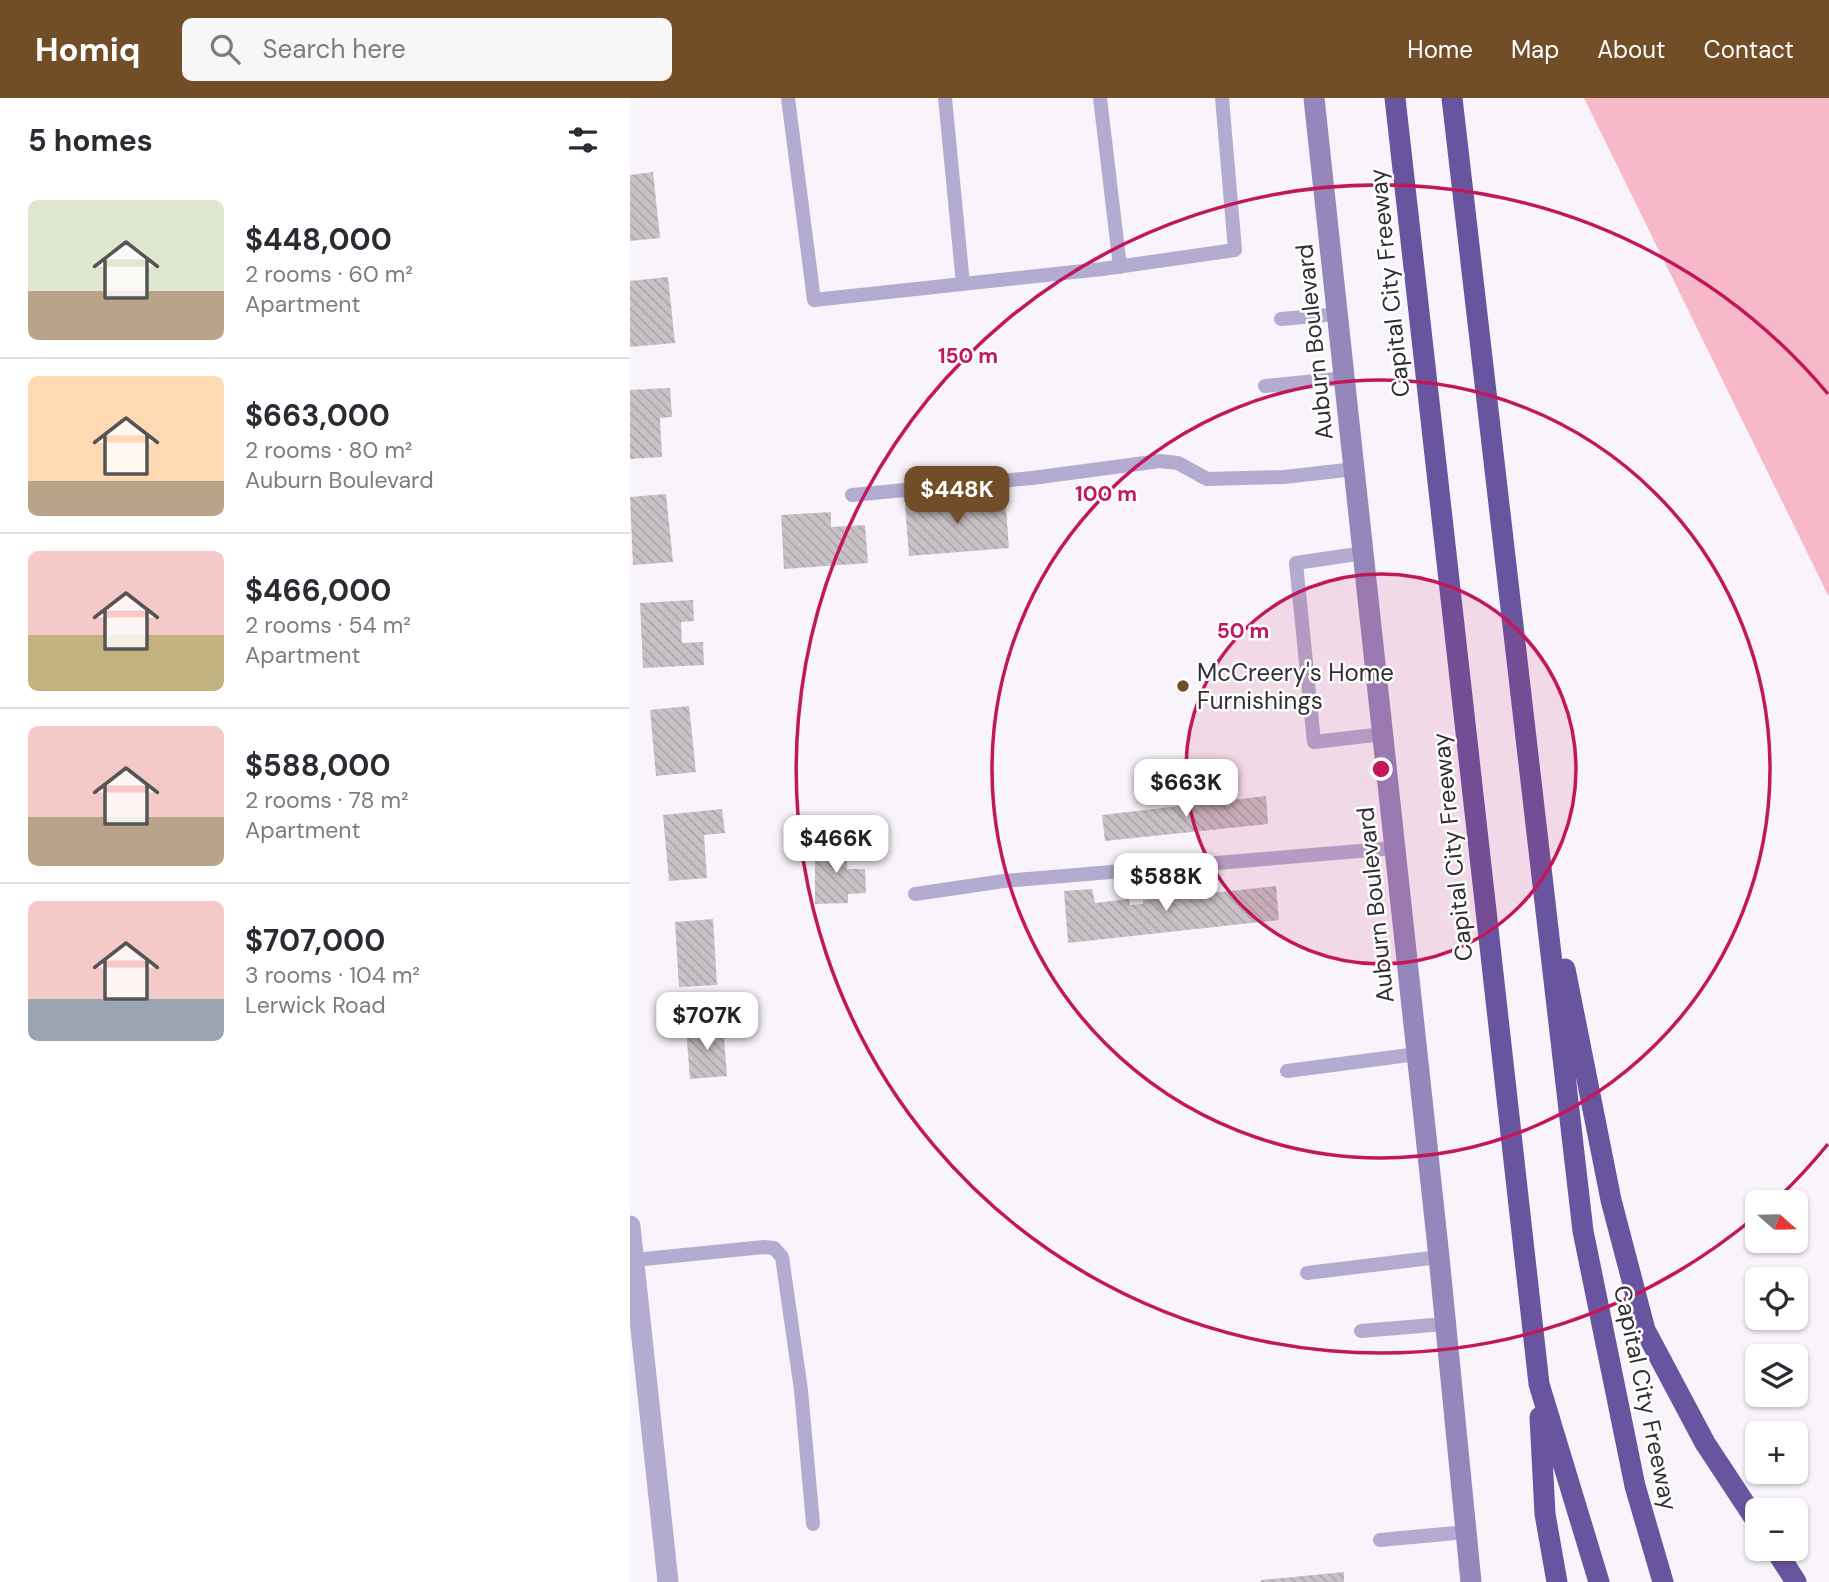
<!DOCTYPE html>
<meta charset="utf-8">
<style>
:root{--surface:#fff;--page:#f7f7f7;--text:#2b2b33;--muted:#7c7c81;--line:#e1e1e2;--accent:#714e27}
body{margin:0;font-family:"DM Sans",sans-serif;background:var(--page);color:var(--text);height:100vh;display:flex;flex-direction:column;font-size:26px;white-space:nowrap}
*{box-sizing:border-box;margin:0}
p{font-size:23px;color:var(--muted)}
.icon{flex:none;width:38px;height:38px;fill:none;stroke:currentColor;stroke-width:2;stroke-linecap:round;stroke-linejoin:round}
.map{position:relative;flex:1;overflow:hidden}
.sheet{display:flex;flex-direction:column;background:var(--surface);width:630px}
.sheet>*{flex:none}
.needle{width:46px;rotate:110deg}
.buttons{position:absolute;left:1115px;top:1092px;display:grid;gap:14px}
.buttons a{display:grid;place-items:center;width:63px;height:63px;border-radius:10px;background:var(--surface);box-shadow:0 2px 5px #0004;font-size:35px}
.price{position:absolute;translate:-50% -60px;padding:0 16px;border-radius:14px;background:#fff;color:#222;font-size:23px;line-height:46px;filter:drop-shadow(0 2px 4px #0008)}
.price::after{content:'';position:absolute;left:50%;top:42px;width:21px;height:16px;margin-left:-10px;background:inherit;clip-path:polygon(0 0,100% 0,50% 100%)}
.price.active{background:var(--accent);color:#fff}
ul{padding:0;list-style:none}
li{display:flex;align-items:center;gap:21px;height:175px;padding:0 28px}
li+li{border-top:2px solid var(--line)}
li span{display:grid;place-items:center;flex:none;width:196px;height:140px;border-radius:10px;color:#555}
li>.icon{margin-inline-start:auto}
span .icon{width:84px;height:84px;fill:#fffc;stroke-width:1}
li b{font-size:30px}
h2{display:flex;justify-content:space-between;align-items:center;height:84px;padding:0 28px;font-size:30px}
header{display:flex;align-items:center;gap:42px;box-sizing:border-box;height:98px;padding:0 35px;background:var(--accent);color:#fff}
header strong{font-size:33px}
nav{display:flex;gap:38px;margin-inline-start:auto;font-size:24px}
.search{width:490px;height:63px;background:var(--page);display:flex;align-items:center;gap:18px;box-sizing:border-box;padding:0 24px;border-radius:10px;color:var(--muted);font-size:26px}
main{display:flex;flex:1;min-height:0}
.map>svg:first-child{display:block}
.grass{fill:#f7b8c9}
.building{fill:url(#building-back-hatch)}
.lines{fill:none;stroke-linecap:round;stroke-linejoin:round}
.lane{stroke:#b3acd0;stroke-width:14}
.street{stroke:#b3acd0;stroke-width:21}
.secondary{stroke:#9387bc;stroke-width:21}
.highway{stroke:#69559f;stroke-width:21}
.ring{fill:none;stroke:#c2185b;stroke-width:3.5}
.poi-dot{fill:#714e27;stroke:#fff;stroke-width:2.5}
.labels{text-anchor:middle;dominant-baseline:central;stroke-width:5;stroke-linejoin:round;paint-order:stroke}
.street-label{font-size:24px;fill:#2f2e30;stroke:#fff}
.poi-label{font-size:24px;fill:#2f2e30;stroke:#fff;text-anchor:start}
.centre{fill:#c2185b;stroke:#fff;stroke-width:3.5}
.ring-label{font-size:21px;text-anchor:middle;font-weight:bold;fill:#c2185b;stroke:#fff;stroke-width:5;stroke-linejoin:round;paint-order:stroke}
</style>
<header>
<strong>Homiq</strong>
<div class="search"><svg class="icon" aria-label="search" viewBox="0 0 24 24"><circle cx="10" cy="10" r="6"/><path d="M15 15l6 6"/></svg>Search here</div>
<nav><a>Home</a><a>Map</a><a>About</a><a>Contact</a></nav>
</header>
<main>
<section class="sheet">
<h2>5 homes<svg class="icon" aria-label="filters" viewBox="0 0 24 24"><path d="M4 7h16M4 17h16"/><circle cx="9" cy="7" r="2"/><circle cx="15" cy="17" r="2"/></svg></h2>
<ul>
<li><span style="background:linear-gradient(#dfe7d0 65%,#b9a48a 0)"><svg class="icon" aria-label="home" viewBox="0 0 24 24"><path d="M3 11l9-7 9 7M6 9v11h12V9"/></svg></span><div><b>$448,000</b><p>2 rooms · 60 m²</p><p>Apartment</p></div></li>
<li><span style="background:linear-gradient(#ffd9b3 75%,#b9a48a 0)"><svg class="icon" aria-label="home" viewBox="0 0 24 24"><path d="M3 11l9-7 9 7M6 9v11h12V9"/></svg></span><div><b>$663,000</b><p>2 rooms · 80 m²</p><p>Auburn Boulevard</p></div></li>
<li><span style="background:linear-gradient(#f6c9c9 60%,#c2b280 0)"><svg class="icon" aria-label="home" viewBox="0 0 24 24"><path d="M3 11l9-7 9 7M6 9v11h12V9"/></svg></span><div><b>$466,000</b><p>2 rooms · 54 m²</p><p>Apartment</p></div></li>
<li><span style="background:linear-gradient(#f6c9c9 65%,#b9a48a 0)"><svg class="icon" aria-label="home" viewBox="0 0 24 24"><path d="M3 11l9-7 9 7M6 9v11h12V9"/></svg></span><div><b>$588,000</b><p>2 rooms · 78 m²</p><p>Apartment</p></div></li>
<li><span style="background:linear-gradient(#f6c9c9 70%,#9aa5b1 0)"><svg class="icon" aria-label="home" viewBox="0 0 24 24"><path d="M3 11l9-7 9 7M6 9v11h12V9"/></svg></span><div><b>$707,000</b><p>3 rooms · 104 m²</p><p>Lerwick Road</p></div></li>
</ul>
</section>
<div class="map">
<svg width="1199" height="1484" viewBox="0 0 1199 1484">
<defs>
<pattern id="building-back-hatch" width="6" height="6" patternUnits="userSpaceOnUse" patternTransform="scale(1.75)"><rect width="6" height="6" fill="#c8c1c5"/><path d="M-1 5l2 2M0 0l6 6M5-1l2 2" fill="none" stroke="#aca6aa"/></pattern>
</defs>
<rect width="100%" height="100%" fill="#f9f4fb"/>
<path class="grass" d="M954 0H1199V499Z"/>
<path class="building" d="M23 74 30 140 0 143V77Z
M38 179 45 245 0 249V183Z
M40 290 42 319 30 320 32 359 0 361V292Z
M36 396 43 464 3 467 0 399Z
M375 398 379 450 279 458 275 406Z
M201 414V429L235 427 238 465 154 471 151 417Z
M63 502 64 523 51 524 52 545 73 544 74 567 13 570 10 505Z
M59 608 66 674 26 678 20 612Z
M636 698 638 726 475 743 472 717Z
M92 711 95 735 74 737 77 780 39 783 33 717Z
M217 744V771H235L236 795 218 796V805L185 806V745Z
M646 788 649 822 438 845 434 793 462 791 465 805 499 801 500 807 513 806V802Z
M83 821 87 887 49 889 45 824Z
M93 927 97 978 60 981 56 930Z
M714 1474V1484H631V1482Z"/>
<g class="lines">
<path class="lane" d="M158 0 184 202 472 171 605 152 592 0
M315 0 333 186
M470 0 490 169
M651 221 708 216
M635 288 715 280
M222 397 402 380 530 363 548 365 577 381 654 379 725 371
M734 455 666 465 684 644 753 636
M285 796 374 783 765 750
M657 973 787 956
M4 1162 134 1149 144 1150 152 1159 171 1292 183 1426
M677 1175 809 1159
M731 1233 815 1226
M750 1442 836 1434"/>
<path class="street" d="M0 1128 38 1484"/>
<path class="secondary" d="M684 0 809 1159 841 1484"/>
<path class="highway" d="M765 0 909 1286 969 1484
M822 0 953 1133 1005 1388 1033 1484
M935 871 981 1102 1015 1232 1075 1345 1127 1424
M910 1319 915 1416 927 1484
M1145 1451 1166 1484"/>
</g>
<circle cx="751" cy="671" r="195" fill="#c2185b" fill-opacity=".12"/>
<g class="ring">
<circle cx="751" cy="671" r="195"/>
<circle cx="751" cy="671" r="389"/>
<path d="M1198 1046A584 584 0 0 1 1146 1102M1126 1118A584 584 0 1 1 1198 296"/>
</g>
<circle class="poi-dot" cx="553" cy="588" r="7"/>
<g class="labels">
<g class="street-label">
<text transform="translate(759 185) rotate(-96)">Capital City Freeway</text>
<text transform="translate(684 244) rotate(-96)">Auburn Boulevard</text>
<text transform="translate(822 749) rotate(-96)">Capital City Freeway</text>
<text transform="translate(745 807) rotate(-96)">Auburn Boulevard</text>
<text transform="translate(1016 1300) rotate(78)">Capital City Freeway</text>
</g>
<g class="poi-label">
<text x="567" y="574">McCreery's Home<tspan x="567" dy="28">Furnishings</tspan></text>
</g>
</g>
<circle cx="751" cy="671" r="10" class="centre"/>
<g class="ring-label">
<text x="338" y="265">150 m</text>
<text x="476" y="403">100 m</text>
<text x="613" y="540">50 m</text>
</g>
</svg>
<div class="buttons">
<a><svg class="needle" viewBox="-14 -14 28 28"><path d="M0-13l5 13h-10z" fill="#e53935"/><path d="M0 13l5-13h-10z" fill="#7c7c81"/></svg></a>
<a><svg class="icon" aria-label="locate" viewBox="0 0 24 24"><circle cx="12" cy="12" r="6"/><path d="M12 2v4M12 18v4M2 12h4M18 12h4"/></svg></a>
<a><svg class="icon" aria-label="layers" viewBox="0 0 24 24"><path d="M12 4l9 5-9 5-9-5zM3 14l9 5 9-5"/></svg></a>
<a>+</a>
<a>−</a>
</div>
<b class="price active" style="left:327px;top:428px">$448K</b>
<b class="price" style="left:556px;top:721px">$663K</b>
<b class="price" style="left:206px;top:777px">$466K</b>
<b class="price" style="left:536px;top:815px">$588K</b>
<b class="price" style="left:77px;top:954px">$707K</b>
</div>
</main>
